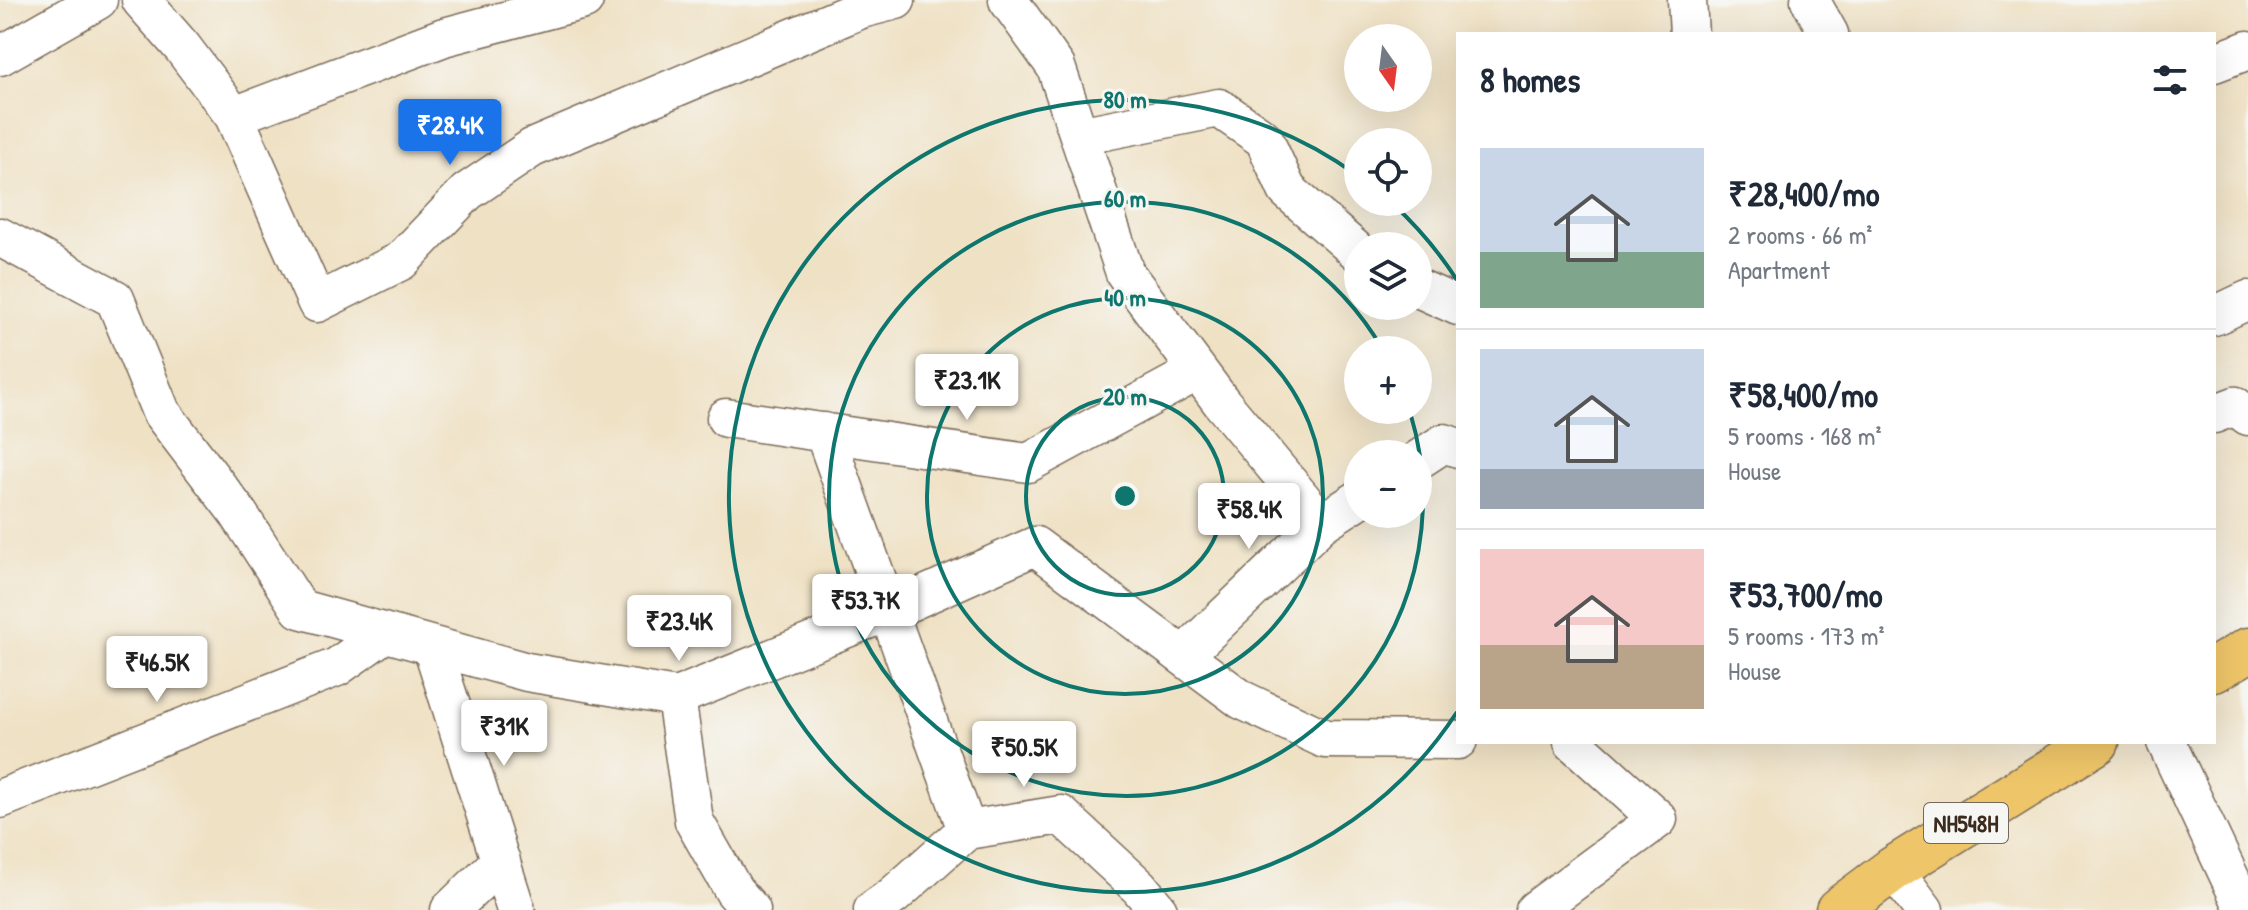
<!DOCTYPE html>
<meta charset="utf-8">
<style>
:root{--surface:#fff;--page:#f2f2f3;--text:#1f2937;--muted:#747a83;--line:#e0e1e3;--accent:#1a73e8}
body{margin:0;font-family:"Patrick Hand",sans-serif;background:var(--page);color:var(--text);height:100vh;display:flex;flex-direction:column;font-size:30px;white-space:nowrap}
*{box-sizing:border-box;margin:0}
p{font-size:26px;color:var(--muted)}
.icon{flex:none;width:44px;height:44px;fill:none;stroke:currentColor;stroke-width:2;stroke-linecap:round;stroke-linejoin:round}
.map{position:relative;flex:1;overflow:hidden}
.drawer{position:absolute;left:1456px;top:32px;width:760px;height:712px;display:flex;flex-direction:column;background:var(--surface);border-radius:0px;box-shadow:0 8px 32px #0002}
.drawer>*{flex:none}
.needle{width:52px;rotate:166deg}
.controls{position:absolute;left:1344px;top:24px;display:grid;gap:16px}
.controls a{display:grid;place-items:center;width:88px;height:88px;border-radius:50%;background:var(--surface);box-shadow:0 8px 32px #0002;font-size:40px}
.price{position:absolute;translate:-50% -68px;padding:0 18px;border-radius:8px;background:#fff;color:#222;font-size:26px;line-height:52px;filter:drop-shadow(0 2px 4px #0008)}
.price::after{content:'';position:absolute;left:50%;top:48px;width:24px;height:18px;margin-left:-12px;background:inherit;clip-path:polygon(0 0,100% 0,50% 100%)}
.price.on{background:var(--accent);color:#fff}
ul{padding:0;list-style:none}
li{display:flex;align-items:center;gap:24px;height:200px;padding:0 24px}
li+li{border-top:2px solid var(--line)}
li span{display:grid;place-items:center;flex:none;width:224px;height:160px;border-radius:0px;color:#555}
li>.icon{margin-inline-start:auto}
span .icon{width:96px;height:96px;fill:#fffc;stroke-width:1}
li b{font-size:34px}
h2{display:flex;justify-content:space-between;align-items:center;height:96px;padding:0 24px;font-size:34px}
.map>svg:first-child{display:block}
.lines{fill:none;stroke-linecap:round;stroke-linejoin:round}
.street-casing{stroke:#7a6a58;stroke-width:41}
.highway-casing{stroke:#7a6a58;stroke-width:47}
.street{stroke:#fff;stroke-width:38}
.highway{stroke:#eec569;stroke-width:44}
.ring{fill:none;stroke:#0f766e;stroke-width:4}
.labels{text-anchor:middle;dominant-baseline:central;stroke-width:6;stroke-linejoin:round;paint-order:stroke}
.shield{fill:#f6f6f2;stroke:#73675e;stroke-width:2}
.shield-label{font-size:24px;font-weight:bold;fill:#3b2a1e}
.centre{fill:#0f766e;stroke:#f6f6f2;stroke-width:4}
.ring-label{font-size:24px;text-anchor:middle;font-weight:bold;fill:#0f766e;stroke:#f6f6f2;stroke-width:6;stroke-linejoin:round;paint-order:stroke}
</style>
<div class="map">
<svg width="2248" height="910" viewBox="0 0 2248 910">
<rect width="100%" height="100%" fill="#f6f6f2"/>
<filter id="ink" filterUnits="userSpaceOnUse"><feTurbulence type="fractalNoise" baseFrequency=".0125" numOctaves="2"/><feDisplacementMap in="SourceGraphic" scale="16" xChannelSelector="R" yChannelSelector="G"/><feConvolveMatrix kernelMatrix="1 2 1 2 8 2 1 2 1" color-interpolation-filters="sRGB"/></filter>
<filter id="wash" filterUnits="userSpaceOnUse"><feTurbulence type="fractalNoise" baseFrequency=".006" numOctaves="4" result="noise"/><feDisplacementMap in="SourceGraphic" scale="32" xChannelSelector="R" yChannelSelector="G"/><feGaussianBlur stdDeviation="1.8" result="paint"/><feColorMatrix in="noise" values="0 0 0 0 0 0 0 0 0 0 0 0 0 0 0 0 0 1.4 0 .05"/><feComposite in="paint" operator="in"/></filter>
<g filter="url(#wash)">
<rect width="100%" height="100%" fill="#efe1c4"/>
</g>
<g filter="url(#ink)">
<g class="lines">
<defs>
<path id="street" d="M141 0 182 47 234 116 317 303 401 261 467 192 532 148 861 9 896 0
M1008 0 1056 67 1125 273 1222 403 1322 523
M1687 0 1689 34
M1810 0 1829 34
M0 56 98 0
M2214 63 2248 50
M234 116 444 37 584 0
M1079 136 1219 108 1264 139 1287 190 1358 252
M0 237 115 299 161 412 238 513 300 609 527 672 676 697 887 612 1035 546 1242 700 1325 739 1458 740
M1418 288 1458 306
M2214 316 2248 300
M2214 414 2235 406 2248 416
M726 418 1028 463 1198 371
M824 432 967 830
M1418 460 1444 443 1458 448
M432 646 516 910
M1183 656 1322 523 1358 500
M676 697 694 821 734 891 751 910
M2166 742 2245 910
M0 799 337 667 385 633
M1893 869 1924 910
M450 910 501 861
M873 910 893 896 967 830 1061 815 1139 887 1158 910
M1535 910 1658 819 1573 742"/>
<path id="highway" d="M2214 670 2248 650
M1838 910 1893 869 2097 742"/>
</defs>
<use href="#street" class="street-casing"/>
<use href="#highway" class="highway-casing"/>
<use href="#street" class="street"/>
<use href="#highway" class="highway"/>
</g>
</g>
<g class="ring">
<circle cx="1125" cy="496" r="99"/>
<circle cx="1125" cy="496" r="198"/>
<path d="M1410 412A297 297 0 1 1 1383 350"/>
<path d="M1457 712A396 396 0 1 1 1358 176M1393 204A396 396 0 0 1 1457 280"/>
</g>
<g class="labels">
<rect class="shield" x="1924" y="803" width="84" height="40" rx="6"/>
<g class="shield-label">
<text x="1966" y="823">NH548H</text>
</g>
</g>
<circle cx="1125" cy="496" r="12" class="centre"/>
<g class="ring-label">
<text x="1125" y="108">80 m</text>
<text x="1125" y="207">60 m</text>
<text x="1125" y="306">40 m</text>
<text x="1125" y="405">20 m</text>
</g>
</svg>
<div class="controls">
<a><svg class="needle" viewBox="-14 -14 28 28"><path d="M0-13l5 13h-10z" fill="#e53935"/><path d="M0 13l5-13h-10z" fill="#747a83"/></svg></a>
<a><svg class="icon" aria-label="locate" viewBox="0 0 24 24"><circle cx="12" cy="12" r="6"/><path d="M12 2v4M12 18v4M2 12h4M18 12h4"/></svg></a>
<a><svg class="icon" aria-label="layers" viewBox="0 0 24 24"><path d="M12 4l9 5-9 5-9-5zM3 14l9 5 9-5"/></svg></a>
<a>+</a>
<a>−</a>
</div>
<b class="price on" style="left:450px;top:167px">₹28.4K</b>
<b class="price" style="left:967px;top:422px">₹23.1K</b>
<b class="price" style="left:1249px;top:551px">₹58.4K</b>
<b class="price" style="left:865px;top:642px">₹53.7K</b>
<b class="price" style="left:679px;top:663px">₹23.4K</b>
<b class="price" style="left:157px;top:704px">₹46.5K</b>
<b class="price" style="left:504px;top:768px">₹31K</b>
<b class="price" style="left:1024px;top:789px">₹50.5K</b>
<section class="drawer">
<h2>8 homes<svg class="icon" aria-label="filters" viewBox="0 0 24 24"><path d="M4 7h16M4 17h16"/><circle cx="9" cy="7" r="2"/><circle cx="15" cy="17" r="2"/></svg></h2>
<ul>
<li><span style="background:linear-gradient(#c9d6e8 65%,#7fa58c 0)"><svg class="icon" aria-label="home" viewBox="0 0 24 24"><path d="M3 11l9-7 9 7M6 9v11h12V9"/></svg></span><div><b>₹28,400/mo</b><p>2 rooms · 66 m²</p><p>Apartment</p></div></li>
<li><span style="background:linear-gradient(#c9d6e8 75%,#9aa5b1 0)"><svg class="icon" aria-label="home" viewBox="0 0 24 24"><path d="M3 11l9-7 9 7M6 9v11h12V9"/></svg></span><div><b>₹58,400/mo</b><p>5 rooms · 168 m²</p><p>House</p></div></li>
<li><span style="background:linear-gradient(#f6c9c9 60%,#b9a48a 0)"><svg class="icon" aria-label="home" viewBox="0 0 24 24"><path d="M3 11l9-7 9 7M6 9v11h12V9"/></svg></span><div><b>₹53,700/mo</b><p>5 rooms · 173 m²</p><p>House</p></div></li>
</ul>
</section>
</div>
